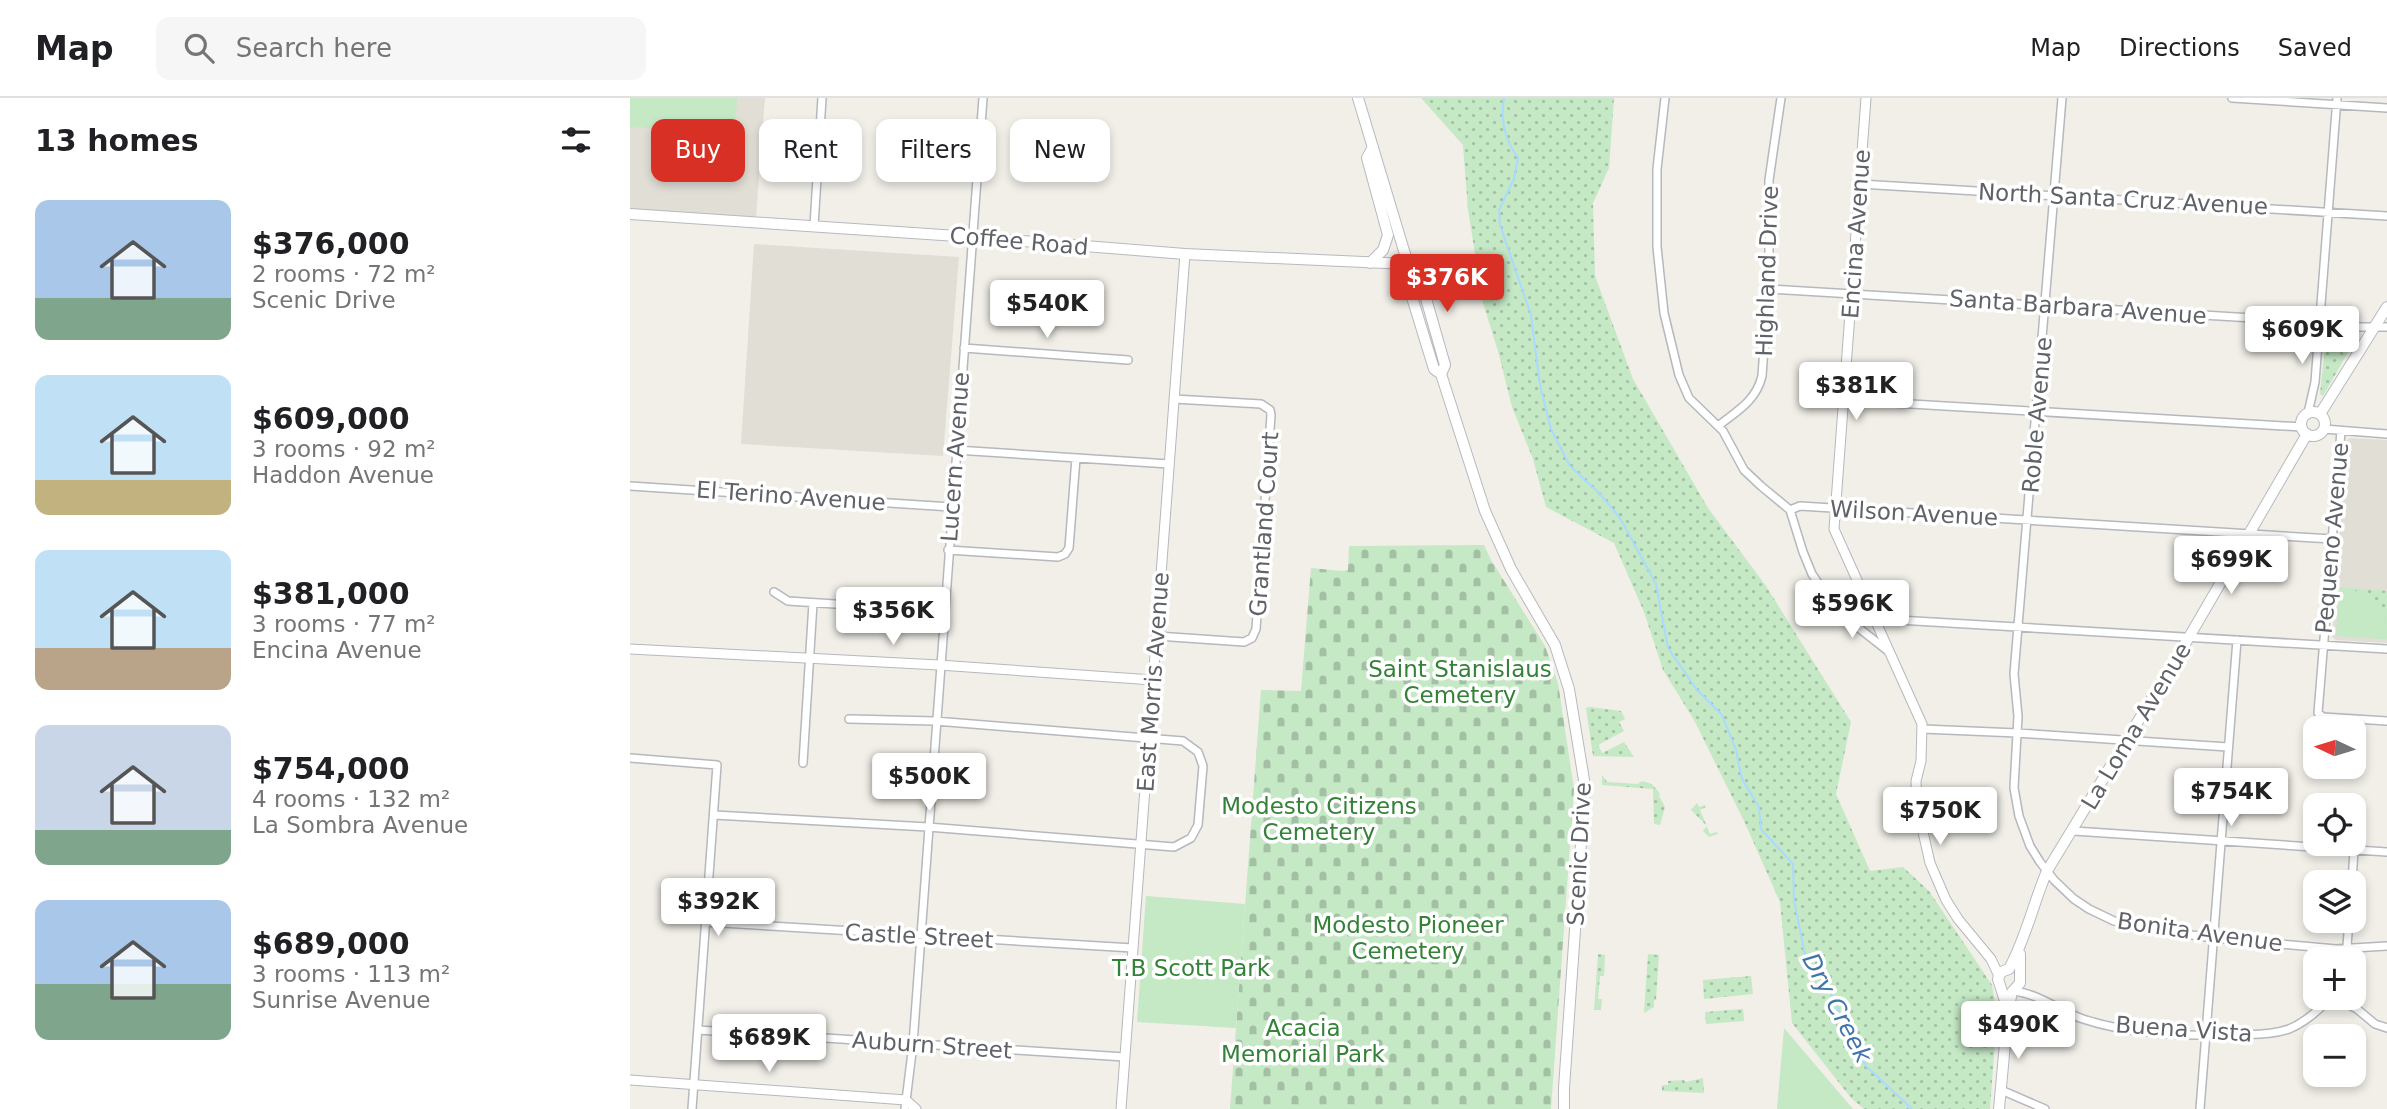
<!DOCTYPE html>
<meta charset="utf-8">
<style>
:root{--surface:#fff;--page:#f6f6f6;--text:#202124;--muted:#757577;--line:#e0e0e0;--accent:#d93025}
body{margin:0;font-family:"DejaVu Sans",sans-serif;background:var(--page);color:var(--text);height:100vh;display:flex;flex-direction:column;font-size:26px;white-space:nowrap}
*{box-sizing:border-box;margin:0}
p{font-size:23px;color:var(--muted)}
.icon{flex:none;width:38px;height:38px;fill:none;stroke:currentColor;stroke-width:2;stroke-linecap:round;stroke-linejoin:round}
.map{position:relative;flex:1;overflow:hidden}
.drawer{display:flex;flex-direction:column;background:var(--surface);width:630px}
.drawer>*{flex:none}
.banner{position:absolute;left:21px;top:21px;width:665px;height:63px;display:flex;gap:14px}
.needle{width:46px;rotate:274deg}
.controls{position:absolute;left:1673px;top:618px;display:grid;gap:14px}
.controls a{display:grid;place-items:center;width:63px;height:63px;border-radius:14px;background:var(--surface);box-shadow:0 4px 10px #0003;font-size:35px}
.price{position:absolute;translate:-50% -60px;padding:0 16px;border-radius:7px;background:#fff;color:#222;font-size:23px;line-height:46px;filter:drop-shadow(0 2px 4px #0008)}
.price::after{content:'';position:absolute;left:50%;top:42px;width:21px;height:16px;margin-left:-10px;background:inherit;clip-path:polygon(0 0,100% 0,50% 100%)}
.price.current{background:var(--accent);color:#fff}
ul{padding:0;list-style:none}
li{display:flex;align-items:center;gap:21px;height:175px;padding:0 35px}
li span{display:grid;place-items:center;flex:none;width:196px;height:140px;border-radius:14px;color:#555}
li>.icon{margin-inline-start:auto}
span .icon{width:84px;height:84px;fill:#fffc;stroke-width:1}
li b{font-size:30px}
h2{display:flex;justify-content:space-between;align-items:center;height:84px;padding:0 35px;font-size:30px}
.tag{padding:0 24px;border-radius:14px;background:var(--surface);box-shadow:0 4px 10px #0003;font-size:24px;line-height:63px}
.tag.current{background:var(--accent);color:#fff}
header{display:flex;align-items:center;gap:42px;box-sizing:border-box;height:98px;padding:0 35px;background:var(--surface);border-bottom:2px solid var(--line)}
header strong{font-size:33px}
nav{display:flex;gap:38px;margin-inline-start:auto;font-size:24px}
.search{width:490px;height:63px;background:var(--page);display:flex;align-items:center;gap:18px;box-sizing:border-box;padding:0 24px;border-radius:14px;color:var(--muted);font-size:26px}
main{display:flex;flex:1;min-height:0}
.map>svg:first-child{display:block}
.education{fill:#e1ded6}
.grass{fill:url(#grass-dots)}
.cemetery{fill:url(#cemetery-stones)}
.park{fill:#c5e8c5}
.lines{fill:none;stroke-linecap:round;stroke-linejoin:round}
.stream{stroke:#aadaff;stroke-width:2}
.minor-casing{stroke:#b5b8bc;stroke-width:10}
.tertiary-casing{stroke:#b5b8bc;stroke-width:11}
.secondary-casing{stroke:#b6babf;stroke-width:12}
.minor{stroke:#fff;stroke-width:7}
.tertiary{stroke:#fff;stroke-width:9}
.secondary{stroke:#fff;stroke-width:10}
.labels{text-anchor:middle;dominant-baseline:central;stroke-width:7;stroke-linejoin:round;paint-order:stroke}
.street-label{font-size:23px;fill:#5f6368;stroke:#fff}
.park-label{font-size:23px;fill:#348238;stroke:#fff}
.water-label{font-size:24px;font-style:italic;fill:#4174aa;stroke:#fff}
</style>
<header>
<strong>Map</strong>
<div class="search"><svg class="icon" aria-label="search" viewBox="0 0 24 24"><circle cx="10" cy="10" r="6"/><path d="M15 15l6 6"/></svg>Search here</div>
<nav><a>Map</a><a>Directions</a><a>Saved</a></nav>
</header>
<main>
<section class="drawer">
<h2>13 homes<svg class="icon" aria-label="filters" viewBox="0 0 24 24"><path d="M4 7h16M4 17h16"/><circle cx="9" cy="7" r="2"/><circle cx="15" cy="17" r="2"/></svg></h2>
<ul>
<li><span style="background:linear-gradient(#a9c7e8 70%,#7fa58c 0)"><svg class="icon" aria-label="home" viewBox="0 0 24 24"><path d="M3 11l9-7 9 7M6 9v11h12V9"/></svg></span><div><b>$376,000</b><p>2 rooms · 72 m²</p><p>Scenic Drive</p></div></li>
<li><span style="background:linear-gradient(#bfe0f5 75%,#c2b280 0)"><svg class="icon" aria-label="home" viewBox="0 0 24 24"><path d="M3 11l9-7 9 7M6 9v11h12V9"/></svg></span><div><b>$609,000</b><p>3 rooms · 92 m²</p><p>Haddon Avenue</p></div></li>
<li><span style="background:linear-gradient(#bfe0f5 70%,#b9a48a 0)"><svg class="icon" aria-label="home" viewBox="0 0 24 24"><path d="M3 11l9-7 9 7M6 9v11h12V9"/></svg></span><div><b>$381,000</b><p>3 rooms · 77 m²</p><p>Encina Avenue</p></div></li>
<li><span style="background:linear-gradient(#c9d6e8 75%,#7fa58c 0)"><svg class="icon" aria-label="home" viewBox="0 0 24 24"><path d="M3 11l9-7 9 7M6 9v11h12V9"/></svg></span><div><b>$754,000</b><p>4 rooms · 132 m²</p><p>La Sombra Avenue</p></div></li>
<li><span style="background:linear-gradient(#a9c7e8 60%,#7fa58c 0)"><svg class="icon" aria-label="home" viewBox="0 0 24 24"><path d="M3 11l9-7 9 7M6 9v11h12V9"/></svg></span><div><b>$689,000</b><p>3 rooms · 113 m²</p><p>Sunrise Avenue</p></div></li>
</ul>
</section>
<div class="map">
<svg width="1757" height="1011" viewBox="0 0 1757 1011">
<defs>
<pattern id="grass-dots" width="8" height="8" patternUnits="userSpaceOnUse" patternTransform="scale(1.75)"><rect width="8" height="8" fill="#c5e8c5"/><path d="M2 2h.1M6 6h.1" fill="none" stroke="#a3c0a4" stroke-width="1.8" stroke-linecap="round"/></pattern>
<pattern id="cemetery-stones" width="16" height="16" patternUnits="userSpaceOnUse" patternTransform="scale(1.75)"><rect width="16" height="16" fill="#c5e8c5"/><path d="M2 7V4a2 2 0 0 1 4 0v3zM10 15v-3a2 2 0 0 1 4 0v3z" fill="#a3c0a4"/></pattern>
</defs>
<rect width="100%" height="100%" fill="#f1efe8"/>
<path class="education" d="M0 0H135L126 120 0 113Z
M124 146 329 159 313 358 111 346Z
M1720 340 1757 342V545L1706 542 1702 539 1716 343Z"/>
<path class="grass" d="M791 0H984L979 70 963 105 965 178 1003 281 1078 410 1136 488 1221 624 1206 696 1240 773 1273 769 1299 793 1362 887 1367 916 1360 1011H1234L1221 1000 1162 925 1150 804 1114 723 1064 622 1033 572 1014 514 984 445 916 409 903 361 882 309 868 253 853 205 838 112 833 47Z
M1700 235 1722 237 1725 242 1693 298 1690 296 1696 238Z
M1709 489 1757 493V541L1736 540 1707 507Z
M960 609 991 613 995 621 989 624 994 633 968 647 972 655 994 644 1004 659 963 658 956 610Z
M972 677 977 684 1008 686 1012 683 1022 686 1030 696 1029 698 1035 709 1030 727 1024 726 1023 691 972 687Z
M1067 705 1069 709 1075 707 1076 709 1070 712 1080 736 1087 734 1088 736 1079 739 1073 733 1077 728 1061 712Z
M968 856 975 857 974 878H970L968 901H972L971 912H964Z
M1018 856 1029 857 1026 902H1024V909L1014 915Z
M1121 878 1123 896 1074 901 1073 882Z
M1113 911 1114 923 1076 926 1075 914Z
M1073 980 1074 995 1032 993V987H1038V983L1054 982 1055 984Z"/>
<path class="cemetery" d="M854 447 861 462 915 548 928 585 944 691 921 1011H600L631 592 671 593 681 470 712 473 718 472 719 448Z"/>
<path class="park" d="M0 0H107L104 51 49 48 48 32 0 29Z
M1709 489C1743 495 1757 505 1757 541L1706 538Z
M516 798 615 806 606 930 507 924Z
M1154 930 1223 1011H1147Z"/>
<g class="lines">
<path class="stream" d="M874 0C870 22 875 42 888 60L884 81 869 112 870 127 901 217 910 287 921 331 940 368 970 396 990 420 1026 486 1038 550 1067 592 1092 617 1106 652 1112 681 1129 709 1131 731 1163 766 1164 802 1176 862 1192 878 1236 968 1282 1011"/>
<defs>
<path id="minor" d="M1035 0 1027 71V149L1034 215 1049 277 1059 300 1093 333 1114 372 1131 388 1160 412 1173 454 1182 476 1195 495 1215 515 1216 520 1258 553
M1432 0 1384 576 1388 618 1384 690 1389 718 1400 748 1410 764 1424 782 1444 801 1459 811 1484 823 1518 831 1583 840 1706 851 1757 848
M1602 0 1757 10
M1230 86 1757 118
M184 128 192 0
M1139 191 1656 222 1730 229H1757
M334 250 498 262
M1213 302 1672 329
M1678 315 1685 284 1707 0
M1088 328C1107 313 1126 303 1132 278L1139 179V82L1151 0
M1694 331 1757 336
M1711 333 1688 615 1693 619 1757 623
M326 352 539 366
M0 388 321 409
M1160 412 1170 408 1702 441
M318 452 428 459 435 456 439 450 446 360
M144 494 158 503 314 513
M1215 515 1234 520 1757 551
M527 538 614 544 622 540 626 531 641 317 640 312 631 306 544 301
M1293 631 1387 635 1598 649
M0 660 87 667 62 1011
M173 665 183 505
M84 717 298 729 544 749 561 740 568 727 573 668 568 654 553 643 305 623 219 621
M1444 733 1757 754
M1722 784 1724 752
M75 824 503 850
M1716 861 1719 822
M1384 893C1410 896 1429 913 1453 921 1501 937 1555 938 1606 937 1624 936 1642 937 1659 931 1676 924 1688 912 1701 900
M1706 900 1727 911 1745 926 1757 930
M68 932 495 959
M1371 992 1415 1011
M275 1011 283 946 353 0
M1570 1011 1607 542"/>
<path id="tertiary" d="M1236 0 1204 431 1292 626 1291 663 1286 683 1287 707 1300 765 1316 802 1328 821 1361 861 1369 878
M0 551 309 567 523 582
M0 982 276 1002 286 1011
M491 1011 555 156"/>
<path id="secondary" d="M728 0 778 166 777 183 804 271 811 276 855 413 881 471 925 547 939 591 955 688 934 990V1011
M0 116 342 139 555 156 778 166
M740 165 753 152 758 137 737 60 743 49
M778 166 789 176 815 267 811 276
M1671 326a12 12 0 1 1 24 0a12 12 0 1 1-24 0Z
M1690 316 1757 209
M1379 871C1396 840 1403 806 1417 773L1555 546 1677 336
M1382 894 1390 885V856
M1377 909 1368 881 1371 874 1379 871
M1369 1011 1378 913 1382 894"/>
</defs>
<use href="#minor" class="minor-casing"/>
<use href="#tertiary" class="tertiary-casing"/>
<use href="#secondary" class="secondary-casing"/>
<use href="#minor" class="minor"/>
<use href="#tertiary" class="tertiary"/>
<use href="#secondary" class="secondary"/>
</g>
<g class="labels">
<g class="street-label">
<text transform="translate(1493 101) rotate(3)">North Santa Cruz Avenue</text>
<text transform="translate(1226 136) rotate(-86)">Encina Avenue</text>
<text transform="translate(389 143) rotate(5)">Coffee Road</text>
<text transform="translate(1137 173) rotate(-88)">Highland Drive</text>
<text transform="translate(1448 209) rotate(4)">Santa Barbara Avenue</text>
<text transform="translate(1407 317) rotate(-85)">Roble Avenue</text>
<text transform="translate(325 359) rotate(-86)">Lucern Avenue</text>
<text transform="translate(161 398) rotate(4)">El Terino Avenue</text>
<text transform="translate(1284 415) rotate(3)">Wilson Avenue</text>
<text transform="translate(634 426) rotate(-86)">Grantland Court</text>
<text transform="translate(1702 440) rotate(-85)">Pequeno Avenue</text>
<text transform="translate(523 584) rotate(-86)">East Morris Avenue</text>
<text transform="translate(1506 628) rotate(-59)">La Loma Avenue</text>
<text transform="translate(949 756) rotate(-87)">Scenic Drive</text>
<text transform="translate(1570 834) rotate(8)">Bonita Avenue</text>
<text transform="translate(289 838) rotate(3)">Castle Street</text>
<text transform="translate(1554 931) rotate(4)">Buena Vista</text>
<text transform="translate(302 947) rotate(4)">Auburn Street</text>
</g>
<g class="park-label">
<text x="830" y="571">Saint Stanislaus<tspan x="830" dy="26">Cemetery</tspan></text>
<text x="689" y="708">Modesto Citizens<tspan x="689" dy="26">Cemetery</tspan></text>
<text x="778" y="827">Modesto Pioneer<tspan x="778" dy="26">Cemetery</tspan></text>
<text x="561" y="870">T.B Scott Park</text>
<text x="673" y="930">Acacia<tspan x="673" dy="26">Memorial Park</tspan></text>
</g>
<g class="water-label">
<text transform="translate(1207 910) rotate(62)">Dry Creek</text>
</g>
</g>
</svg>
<div class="controls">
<a><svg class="needle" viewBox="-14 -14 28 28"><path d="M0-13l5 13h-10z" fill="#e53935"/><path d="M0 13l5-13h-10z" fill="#757577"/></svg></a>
<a><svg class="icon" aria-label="locate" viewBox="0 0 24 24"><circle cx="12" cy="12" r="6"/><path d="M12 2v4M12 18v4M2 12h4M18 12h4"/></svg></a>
<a><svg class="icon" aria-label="layers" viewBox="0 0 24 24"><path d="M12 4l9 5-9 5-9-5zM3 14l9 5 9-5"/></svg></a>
<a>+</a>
<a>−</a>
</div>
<b class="price current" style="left:817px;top:216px">$376K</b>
<b class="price" style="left:417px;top:242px">$540K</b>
<b class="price" style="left:1672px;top:268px">$609K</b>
<b class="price" style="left:1226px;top:324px">$381K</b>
<b class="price" style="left:1601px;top:498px">$699K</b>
<b class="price" style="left:1222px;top:542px">$596K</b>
<b class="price" style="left:263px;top:549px">$356K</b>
<b class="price" style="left:299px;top:715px">$500K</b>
<b class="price" style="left:1601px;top:730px">$754K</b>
<b class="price" style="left:1310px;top:749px">$750K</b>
<b class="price" style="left:88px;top:840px">$392K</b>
<b class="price" style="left:1388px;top:963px">$490K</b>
<b class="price" style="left:139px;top:976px">$689K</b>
<div class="banner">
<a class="tag current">Buy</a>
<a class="tag">Rent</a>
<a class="tag">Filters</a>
<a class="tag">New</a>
</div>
</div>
</main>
